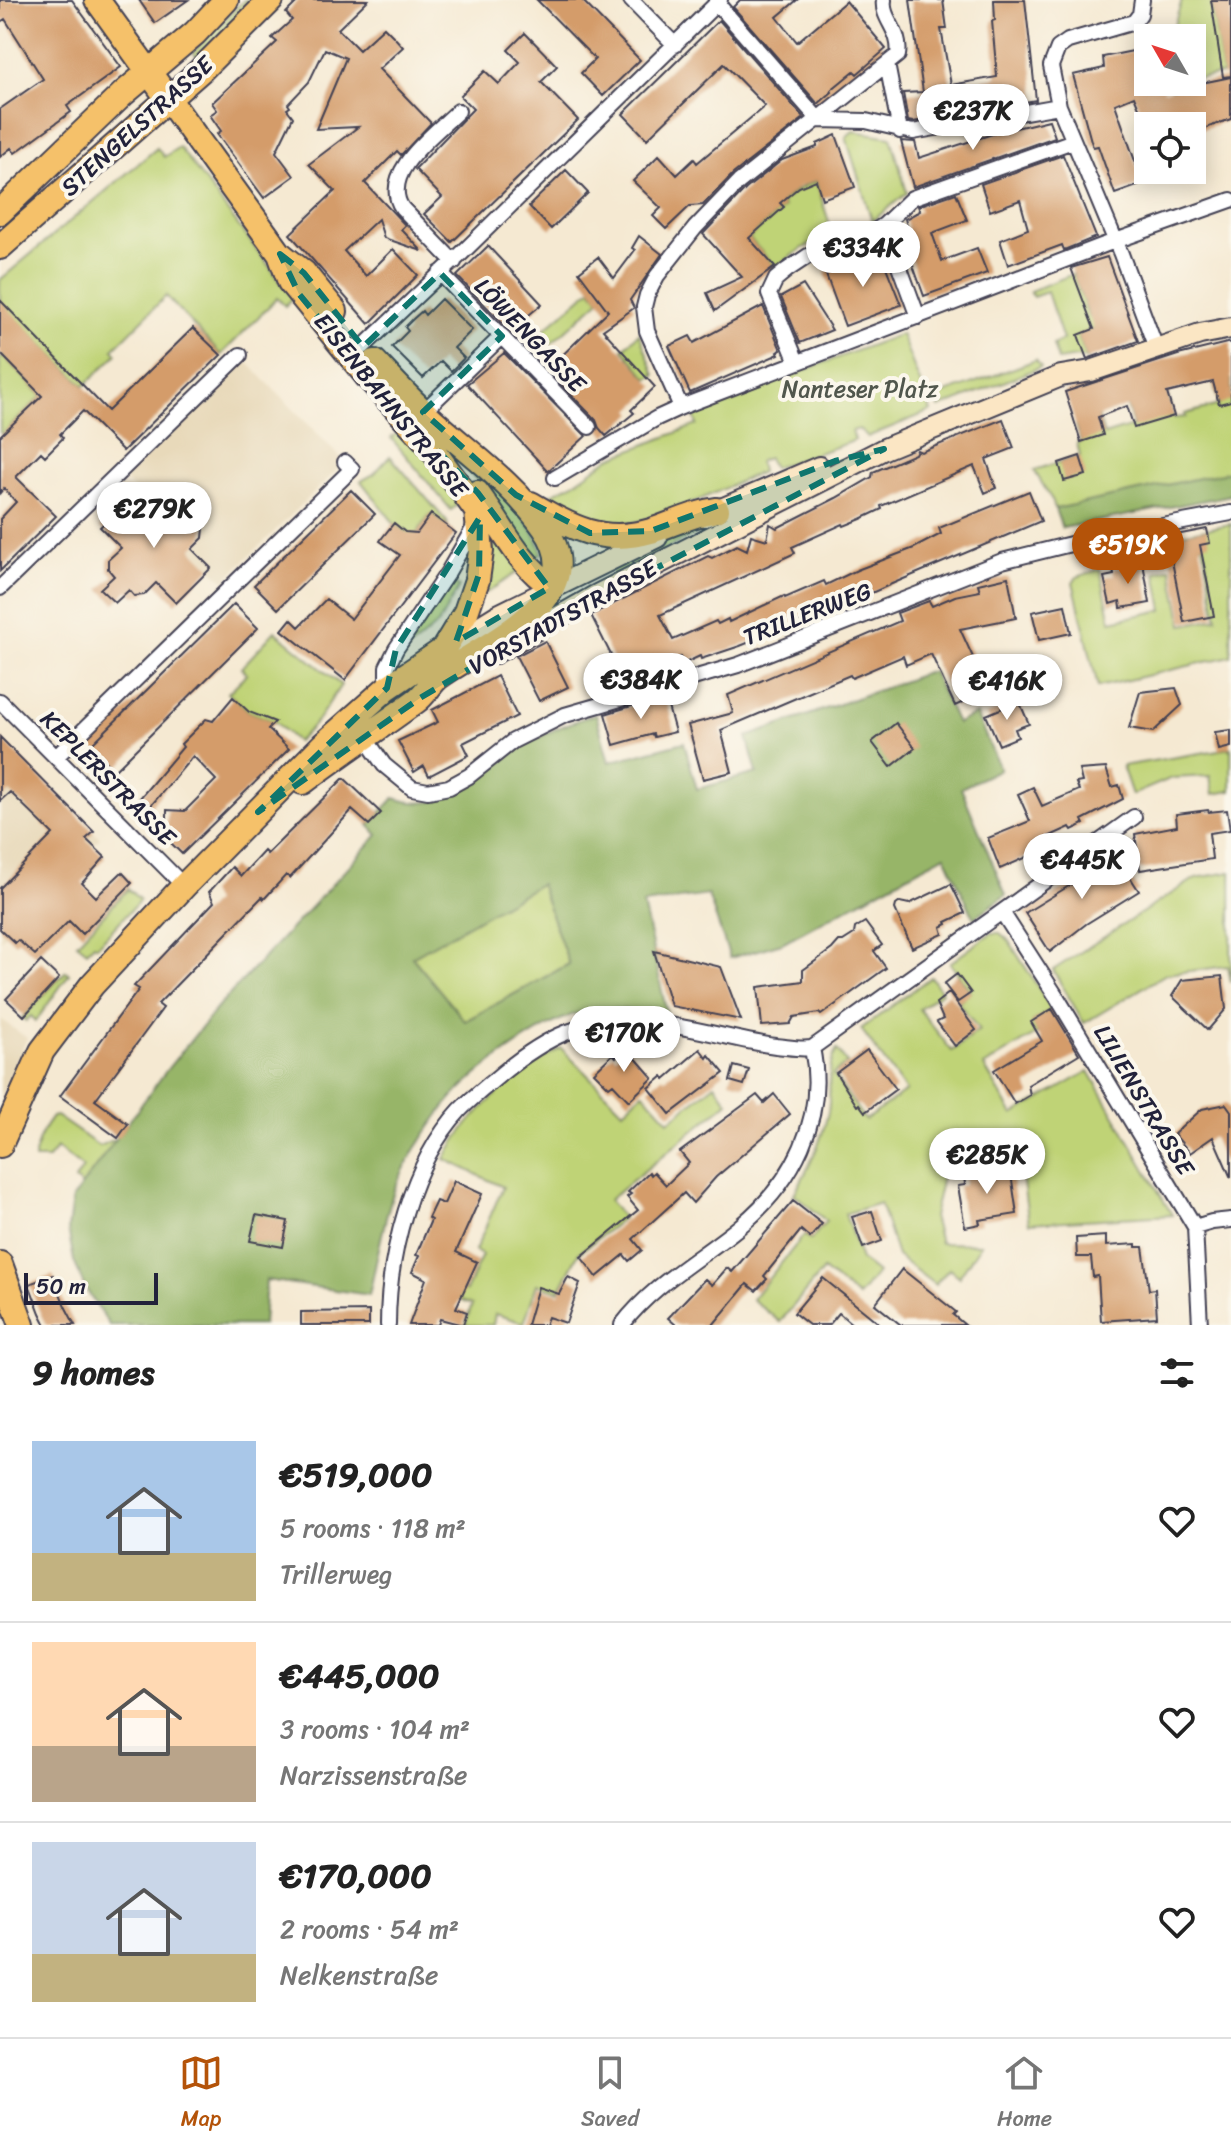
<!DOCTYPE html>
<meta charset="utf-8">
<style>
:root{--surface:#fff;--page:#f6f6f6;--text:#222;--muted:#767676;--line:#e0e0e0;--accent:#b45309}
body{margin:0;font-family:Sriracha,sans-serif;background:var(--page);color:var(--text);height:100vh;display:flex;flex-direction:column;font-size:30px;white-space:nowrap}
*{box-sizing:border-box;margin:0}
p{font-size:26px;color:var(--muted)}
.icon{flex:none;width:44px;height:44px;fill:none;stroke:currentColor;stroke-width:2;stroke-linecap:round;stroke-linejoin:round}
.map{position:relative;height:1325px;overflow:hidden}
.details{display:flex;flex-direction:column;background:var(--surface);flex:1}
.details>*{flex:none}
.needle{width:52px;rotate:309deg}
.tools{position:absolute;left:1134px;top:24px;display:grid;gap:16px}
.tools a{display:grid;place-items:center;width:72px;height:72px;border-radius:0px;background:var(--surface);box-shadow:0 4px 20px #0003;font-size:40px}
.scale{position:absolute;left:24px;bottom:20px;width:134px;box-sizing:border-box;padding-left:8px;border:4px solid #22223b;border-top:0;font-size:22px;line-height:28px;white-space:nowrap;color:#22223b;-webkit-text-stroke:6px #fbf7ec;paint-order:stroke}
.price{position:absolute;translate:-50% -68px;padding:0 18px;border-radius:28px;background:#fff;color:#222;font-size:26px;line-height:52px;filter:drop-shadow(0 2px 4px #0008)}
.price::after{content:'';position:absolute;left:50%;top:48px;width:24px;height:18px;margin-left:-12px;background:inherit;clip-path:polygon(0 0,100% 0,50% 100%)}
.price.selected{background:var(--accent);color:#fff}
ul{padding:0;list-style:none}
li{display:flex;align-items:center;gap:24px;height:200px;padding:0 32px}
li+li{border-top:2px solid var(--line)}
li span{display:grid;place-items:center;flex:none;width:224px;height:160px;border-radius:0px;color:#555}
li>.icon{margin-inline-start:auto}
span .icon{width:96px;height:96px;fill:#fffc;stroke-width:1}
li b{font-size:34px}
h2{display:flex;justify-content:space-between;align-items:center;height:96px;padding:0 32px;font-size:34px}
.tab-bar{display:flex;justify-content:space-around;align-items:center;height:112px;border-top:2px solid var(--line);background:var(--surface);font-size:22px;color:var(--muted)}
.tab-bar a{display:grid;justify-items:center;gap:4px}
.tab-bar .selected{color:var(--accent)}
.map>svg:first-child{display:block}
.built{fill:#e8d9ba}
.green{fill:#bfd376;stroke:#707a58;stroke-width:2}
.forest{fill:#97b567;stroke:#5c6c51;stroke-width:2;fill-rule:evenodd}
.building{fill:#d49c6b}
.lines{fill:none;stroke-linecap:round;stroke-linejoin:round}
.street-casing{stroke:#424052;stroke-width:18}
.secondary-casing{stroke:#424052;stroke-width:24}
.primary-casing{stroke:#424052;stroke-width:28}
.street{stroke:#fff;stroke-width:14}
.secondary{stroke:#fbe6c4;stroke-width:20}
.primary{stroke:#f5c16b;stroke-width:24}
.marked{fill:#0f766e;fill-opacity:0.2;stroke:#0f766e;stroke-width:6;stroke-dasharray:16 10;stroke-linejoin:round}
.labels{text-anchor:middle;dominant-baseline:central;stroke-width:8;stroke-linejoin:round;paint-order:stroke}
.street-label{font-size:24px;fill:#22223b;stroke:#fbf7ec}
.park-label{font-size:24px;fill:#51574d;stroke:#fbf7ec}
</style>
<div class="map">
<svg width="1231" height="1325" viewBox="0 0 1231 1325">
<rect width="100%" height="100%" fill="#fbf7ec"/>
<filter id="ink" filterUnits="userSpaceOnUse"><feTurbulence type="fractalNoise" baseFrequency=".0125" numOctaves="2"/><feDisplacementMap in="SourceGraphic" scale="16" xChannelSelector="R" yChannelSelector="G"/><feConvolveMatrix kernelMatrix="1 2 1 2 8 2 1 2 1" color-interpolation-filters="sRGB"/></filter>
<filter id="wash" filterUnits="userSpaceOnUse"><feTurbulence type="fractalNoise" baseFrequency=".006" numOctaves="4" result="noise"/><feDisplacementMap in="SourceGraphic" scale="32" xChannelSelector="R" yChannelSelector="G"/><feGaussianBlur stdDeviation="1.8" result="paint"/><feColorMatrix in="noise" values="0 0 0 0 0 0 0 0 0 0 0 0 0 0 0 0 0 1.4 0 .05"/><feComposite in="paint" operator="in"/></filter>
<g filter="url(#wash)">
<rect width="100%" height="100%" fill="#f5e9d2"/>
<path class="built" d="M246 361 345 462 224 581 192 549 203 538 204 528 178 502 169 501 157 512 124 479Z
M0 737 100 838 0 940Z
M0 1019 27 1038 0 1098Z"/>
<path class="green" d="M244 0H254L197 57 193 52Z
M1182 0H1211L1223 74 1195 79V85L1171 90 1172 82H1192V38H1170Z
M853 131 891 137 907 193 872 221 846 137Z
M179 147 293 298 285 306 277 298 221 355 166 296 113 349 117 354 84 386 0 302V280L157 148 164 157Z
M816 181 833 235 803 248 775 267 749 238 784 207 781 203C792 193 801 186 816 181Z
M1073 274 1088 314 1097 328 1078 335 1087 359 1077 357 1058 360 1053 345 1063 340 1047 292 1033 297 1030 291Z
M591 289 600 300 536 357 525 346Z
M639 333 655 375 648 379 623 349Z
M901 334 931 411 867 437 859 429 852 431 855 440 848 443 773 468 768 458 759 461 761 472C725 487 659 522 623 524 599 526 566 512 551 494L574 483 610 458 697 425 693 413 695 411Z
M3 356 42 396 2 434 0 432V359Z
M1036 360 1041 367 939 408 935 397Z
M1231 380V495L1062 528 1052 500 1034 470 1080 456 1077 443 1081 442 1076 425 1098 417 1104 435 1133 426 1127 406 1167 393 1174 418 1186 417 1185 414 1219 405 1214 384Z
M425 422C459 453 531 508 542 553L532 559 477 480 420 427Z
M402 429 425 455 459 504 451 510 391 438Z
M390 456 447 522 448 527 431 514 413 538 394 523 361 481 374 474Z
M485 513 521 570 486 593 483 592Z
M724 514 726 519 613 575 609 566Z
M1231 524V656L1098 687 1073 582 1077 577 1100 569 1111 621 1163 610 1156 572 1171 568 1183 625 1217 618 1203 544 1153 554 1150 540Z
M449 580 459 587 438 624 397 659Z
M275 631 341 685 317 721 297 742 275 722 249 712 228 693 247 674 241 668Z
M1231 748V791L1213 794 1210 776 1172 778 1132 795 1122 766Z
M1231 872V982L1228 966 1166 974 1084 1023 1053 970 1196 878Z
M540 883 569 964 465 1022 412 957Z
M128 889 140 900 97 946 94 944 87 951 77 943Z
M991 933H1000L1008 940 1052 1009 1032 1022 1038 1033 984 1066 1013 1115 1089 1071 1172 1215 1029 1223 1018 1150 946 1159 933 1217 940 1243 981 1244 959 1277 949 1269 935 1285 897 1256 880 1203 845 1214 861 1260 877 1273 858 1297 823 1270 780 1322 752 1299 804 1235 811 1240 826 1221 794 1194C808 1170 822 1140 828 1112 832 1091 825 1068 837 1050L847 1063 833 1074 865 1120 906 1091 861 1029 931 977 942 992 919 1009 952 1051 979 1030 958 1002 971 992 950 963Z
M66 971 69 974 36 1021 31 1016 26 1021 22 1018 24 1016Z
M561 1048 623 1111 643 1092 669 1121 715 1084 728 1102 609 1200 623 1218 578 1254 559 1291 537 1284 524 1323 495 1314 493 1325H465L472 1305 446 1295 451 1285 466 1291 482 1255 475 1251 503 1187 445 1159C469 1112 516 1074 561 1048Z
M56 1116 99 1146 118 1138 82 1186 75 1180 83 1168 57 1148 48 1159H35C35 1145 43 1128 52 1117Z"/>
<path class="forest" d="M1231 471V495L1062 528 1055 509Z
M932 671 957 723 976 714 1000 769 961 788 1006 895 974 918 945 855 782 943 730 958 708 895 643 904 667 1014C641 1011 614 1007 588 1011 548 1017 472 1073 447 1104 427 1130 408 1158 395 1188 383 1220 377 1261 369 1295L266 1280 263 1325H109L84 1286 74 1261 68 1229 72 1199 169 1067 218 1007 378 835 369 825 394 798C448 816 476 778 516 751 540 734 568 723 596 714L609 762 684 742 697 789 757 773 747 737ZM540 884 569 964 465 1021 412 957Z"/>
<g id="blocks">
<path class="building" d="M0 0H72L121 67 67 106 71 112 15 153 11 148 0 157V109L43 79 5 19 0 22Z
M139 0H188L155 23Z
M299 0H368L338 29 359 50 384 27 394 37 403 47 379 69 431 123 401 155 397 151 365 183 405 225 401 229 422 251 384 238 378 219 344 251 366 276 393 249 418 275 369 324 290 234 335 191 309 164 358 127 316 129 346 58 325 49 309 82 288 104 290 107 287 109 293 117 276 152 294 176 264 198 217 134 221 131 210 115 217 110 212 103 277 42 272 38 292 20 286 13Z
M537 0H582L640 60 603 96 581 73 595 59Z
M740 0H797L777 17 797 42 846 1 886 49 857 74 854 71 831 90 832 92 818 104 733 7Z
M910 0H943L947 29H941L951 85 997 77 992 21 995 20 994 0H1025L1036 100 913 122 908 121 903 93 923 92Z
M1211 0H1231V76L1223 77Z
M719 20 804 118 733 174 703 205 690 206 666 229 653 216 661 208 633 181 659 155 677 175 694 159 697 163 765 106 724 64 647 139 623 114Z
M525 33 557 66 541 82 578 120 452 242 424 214 442 197 415 169 473 109 460 96 485 71 499 84 520 62 508 50Z
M1133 51 1135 61 1148 59V82H1169L1163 91 1231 77V119L1192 133V126H1147L1134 96 1115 104 1143 184 1115 194 1098 146 1093 147 1091 141 1073 75 1104 68 1103 57Z
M1049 120 1055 137 913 187 901 141 915 142 919 158 1017 126 1016 128Z
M836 135 855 187 822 199 816 180 799 187 780 203 784 207 749 238 775 267 715 311 707 293 742 277 703 234 746 189 782 160 817 147V144Z
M1063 155 1096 237 1064 250 1062 245 1008 265 1000 240 1028 229 1020 200 990 211 981 184Z
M566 170 588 193 551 229 529 206Z
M956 193 967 220 932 233 942 261 977 248 987 273 924 296 901 232 908 229 905 219 920 211 918 206Z
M639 236 662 254 630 300 634 308 603 330 655 387 631 410 634 413 606 436 599 428 596 420 547 370 608 311 579 272 598 257 614 278 635 250 632 248Z
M488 246 542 304 510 331 457 276Z
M880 252 901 305 845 326 825 272Z
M1107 257 1138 341 1087 359 1078 335 1094 329 1071 268Z
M803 285 832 330 800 343 781 297Z
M441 299 472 330 454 348 464 358 451 371 441 361 423 378 392 347 408 331 405 327 413 319 422 311 425 315Z
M0 300 108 411 193 328 221 355 123 451 83 411 60 434 63 438 45 456 41 452 16 477 56 516 0 571V519L16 502 4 488 0 493V436L42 396 0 353Z
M763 306 781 350 778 352 779 354 690 393 669 346 690 336 694 343Z
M1231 342V401L1219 404 1213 382 1167 393 1174 416 1134 428 1127 406 1098 417 1103 435 1081 442 1065 392 1178 355Z
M504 353 586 436 548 471 467 384Z
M1003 419 1014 448 986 459 996 488 985 493 974 466 881 506 882 509 861 519 844 526 843 524 792 547 795 553 660 615 673 640 716 621 718 624 728 619 729 622 784 596 785 598 824 581 826 585 857 570 914 548 941 534 939 528 1029 491 1041 521 894 583 869 594 866 599 863 597 740 646 701 659 700 656 683 664 680 657 652 671 647 661 620 673 591 615 708 556 712 558 737 545 747 550 751 535 767 540 770 524 777 528 836 498 872 477 873 472 915 454 917 450 921 452Z
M1080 456 1086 475 1064 481 1059 463Z
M351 490 375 514 278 609 254 585Z
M137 492 157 512 169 501 178 502 204 528 203 538 192 549 211 568 176 603 156 583 144 595 134 596 129 590 115 603 100 589 114 576 108 569V560L121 548 100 527Z
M431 514 456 533 345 680 282 630 291 619 299 627 326 599 351 619 400 555 380 541 382 538 394 523 405 532 417 533Z
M1207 529 1210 543 1200 545 1214 616 1184 622 1170 551 1153 554 1150 540Z
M1143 563 1150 603 1121 608 1120 601 1110 604 1104 577 1114 575 1113 569Z
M1008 577 1016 618 960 629 982 677 975 680 981 694 955 706 931 654 906 665 903 656 852 678 850 675 721 730 732 772 703 779 688 725 733 713 728 695 900 621 897 613 929 601 932 606 955 596 980 591 978 584Z
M234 604 258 628 114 771 90 746Z
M1065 605 1071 633 1039 640 1032 612Z
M545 641 568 687 539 701 516 656Z
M497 676 517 716 463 743 469 755 429 776 424 766 414 772 398 741 438 722 432 710Z
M1176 688 1182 705 1153 732 1129 728 1140 692Z
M665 696 675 732 654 737 653 734 614 745 605 714Z
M233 697 249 712 275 722 268 729 289 749 182 854 162 834 167 828V810L185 811 216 780 193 756 143 815 134 805 183 747 181 744 206 719 213 721Z
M1019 701 1029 724 1015 729 1018 737 999 745 986 715Z
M896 723 915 748 891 767 872 742Z
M1231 730V747L1219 750 1215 732Z
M0 737 94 832 86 839 105 857 82 883 96 897 122 872 132 883 82 934 69 921 35 955 18 940 15 943 0 929V888L53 834 10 792 0 801Z
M1106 768 1112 787 1119 785 1123 799 1082 820 1084 824 1072 830 1070 827 1037 842 1041 851 1000 869 988 838 1030 821 1018 794 1033 787 1042 806 1079 790 1076 783 1082 782 1079 770Z
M344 778 381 813 369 825 352 810 290 878 286 875 264 899 262 897 158 1004 163 1008 95 1100 128 1124 118 1138 60 1096 139 989 134 986 214 902 209 892 232 867 241 876 264 851 267 854Z
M1208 810 1209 812 1227 810 1230 830 1209 833 1212 859 1140 870 1135 834 1177 826 1176 814Z
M1114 852 1139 891 1086 924 1050 952 1025 913 1077 881 1075 877Z
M951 884 965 913 946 922 947 924 941 927 943 934 912 948 895 909 896 905 900 902 909 904Z
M865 922 882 945 874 951 886 968 821 1015 819 1013 794 1017 790 1024 762 1026 758 987 803 981V970L832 949 839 941H843L854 934 855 928Z
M654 951 721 967 741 1020 671 1006Z
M41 961 59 978 24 1016 6 999Z
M957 974 971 993 958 1002 944 984Z
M1222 976 1226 1009 1208 1030 1172 996 1182 980Z
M949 993 976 1030 955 1046 937 1022 943 1019 936 1003Z
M1052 1009 1079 1054 1028 1085 1030 1095 1015 1104 994 1070 1042 1041 1031 1022Z
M626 1047 653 1078 629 1101 613 1084 609 1087 594 1072 613 1054 616 1057Z
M700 1049 707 1058 709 1055 724 1073 670 1114 649 1088 663 1076 665 1079Z
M867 1050 896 1089 865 1112 859 1104 857 1106 836 1073Z
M734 1066 749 1070 744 1085 730 1081Z
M774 1094 790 1114 716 1177 693 1203 684 1193 633 1239 642 1250 629 1261 624 1255 597 1277 581 1257 638 1210 627 1197 631 1194 628 1192 649 1172 651 1175 654 1172 666 1185 689 1163 680 1152 757 1095 764 1103Z
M1226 1104 1231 1111V1178L1213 1137 1190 1153 1174 1134 1202 1109Z
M1010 1167 1017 1214 979 1220 980 1224 965 1227 958 1186 965 1185 964 1174Z
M454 1181 482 1194 456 1252 477 1262 456 1308 467 1312 463 1325 440 1319 438 1325H409L426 1279 412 1272 419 1256 416 1255 431 1220 428 1218 436 1201 444 1204Z
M793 1201 822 1224 810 1238 801 1230 764 1276 767 1279 756 1291 747 1284 713 1325H676L668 1318 705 1279 712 1285 727 1268 732 1272Z
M872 1211 882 1241 863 1248 852 1217Z
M256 1215 288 1221 283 1247 250 1241Z
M1106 1236V1246L1136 1244V1247H1143L1149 1290 1155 1289 1157 1317 1101 1321 1098 1276 1093 1277 1091 1257H1077L1076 1238Z
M902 1269 956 1312 953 1315 965 1325H901L875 1304Z
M53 1275 65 1306 75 1325H46L40 1313 29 1284Z
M568 1277 580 1283 566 1323 548 1317 545 1325H527L538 1287 559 1294Z
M823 1278 881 1325H853L839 1313 829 1325H809L794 1313Z
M369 1311V1325H301V1312Z"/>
</g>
</g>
<g filter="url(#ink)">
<use href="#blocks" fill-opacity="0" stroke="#424052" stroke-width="2"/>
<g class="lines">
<defs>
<path id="street" d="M631 0 675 45
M1142 0 1140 14 1134 22 1068 41 1058 48 1051 66 1059 106 1121 254 1156 348
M717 3 819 120
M887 64 900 131
M819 120 866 121 913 132 1059 106
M884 225 918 317
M454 262 402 208C379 173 436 133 458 111
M440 273 589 427
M363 347 462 253 720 0
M797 362 769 294 776 279 787 270 808 256 873 232 884 225 912 198 1073 141
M681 407 647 331 644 307 647 295 657 276 695 228 739 182 898 55C902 31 881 19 884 0
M423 412 502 336
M555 478 657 418 681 407 1104 245 1231 200
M0 588 240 355
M387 688V667L396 649 448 572 477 522
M0 701 184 886
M361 732 384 765 412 788 428 791 449 787 469 776 513 741 565 715 738 665 1002 561 1083 541 1231 513
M56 757 352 469 345 462
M1002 912 1058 999 1195 1227 1200 1325
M812 1048 1134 817
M1195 1227 1212 1222 1231 1220
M388 1325C388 1255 411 1163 460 1110 473 1097 487 1086 501 1074 547 1036 583 1018 645 1022 688 1025 732 1040 776 1046 788 1047 800 1050 812 1048
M622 1325C653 1284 700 1259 739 1227 793 1183 827 1118 812 1048"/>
<path id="secondary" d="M705 516 819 467
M445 648 498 615 657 537
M495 653 595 596 884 449 1061 376 1091 371 1200 334 1231 328"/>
<path id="primary" d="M97 0 280 254 304 273 335 311
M0 212 124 93 195 33 226 0
M0 247 200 71 271 0
M477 493C500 523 519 566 552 586
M531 504C572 528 602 545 651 531 673 524 693 513 717 510
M303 782C340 754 379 728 416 701 426 694 431 681 441 675 485 644 596 599 544 527 513 483 465 450 426 414 408 398 391 379 375 362
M0 1145 42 1051 92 985 184 886 323 745 387 688 443 650 466 612 477 580 481 551 477 511 428 443 366 375 290 282 280 254
M0 1264 22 1325"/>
</defs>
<use href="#street" class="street-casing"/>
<use href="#secondary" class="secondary-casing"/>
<use href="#primary" class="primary-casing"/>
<use href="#street" class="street"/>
<use href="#secondary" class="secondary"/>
<use href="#primary" class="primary"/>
</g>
</g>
<path class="marked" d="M280 254 304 273 363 347 440 273 502 336 423 412 516 495 590 533 651 531 835 461 884 449 515 642 420 698 258 812 387 688 396 649 480 517 479 574 456 642 549 588 478 493 366 375 299 294Z"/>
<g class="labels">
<g class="street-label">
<text transform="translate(137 126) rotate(-42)">STENGELSTRASSE</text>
<text transform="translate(530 335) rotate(46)">LÖWENGASSE</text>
<text transform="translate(391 405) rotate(51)">EISENBAHNSTRASSE</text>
<text transform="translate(807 614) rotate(-21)">TRILLERWEG</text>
<text transform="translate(563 617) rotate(-29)">VORSTADTSTRASSE</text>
<text transform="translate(108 778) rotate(45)">KEPLERSTRASSE</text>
<text transform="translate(1144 1100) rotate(59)">LILIENSTRASSE</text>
</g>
<g class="park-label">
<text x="860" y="389">Nanteser Platz</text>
</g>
</g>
</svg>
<div class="tools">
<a><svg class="needle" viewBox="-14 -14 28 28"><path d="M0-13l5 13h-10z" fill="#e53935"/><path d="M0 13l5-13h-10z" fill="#767676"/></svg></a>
<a><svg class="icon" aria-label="locate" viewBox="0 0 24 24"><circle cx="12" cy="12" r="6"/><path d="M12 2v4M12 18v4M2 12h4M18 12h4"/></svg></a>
</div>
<div class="scale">50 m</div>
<b class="price" style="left:973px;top:152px">€237K</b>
<b class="price" style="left:863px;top:289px">€334K</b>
<b class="price" style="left:154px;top:550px">€279K</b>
<b class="price selected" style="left:1128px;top:586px">€519K</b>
<b class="price" style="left:641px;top:721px">€384K</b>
<b class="price" style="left:1007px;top:722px">€416K</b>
<b class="price" style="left:1082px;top:901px">€445K</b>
<b class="price" style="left:624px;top:1074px">€170K</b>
<b class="price" style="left:987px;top:1196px">€285K</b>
</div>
<section class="details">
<h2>9 homes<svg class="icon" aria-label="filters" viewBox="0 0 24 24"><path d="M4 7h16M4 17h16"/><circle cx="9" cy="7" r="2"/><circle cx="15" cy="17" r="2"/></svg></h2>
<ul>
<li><span style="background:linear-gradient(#a9c7e8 70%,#c2b280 0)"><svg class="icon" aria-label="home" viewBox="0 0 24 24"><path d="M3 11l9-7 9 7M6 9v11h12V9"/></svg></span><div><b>€519,000</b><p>5 rooms · 118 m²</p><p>Trillerweg</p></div><svg class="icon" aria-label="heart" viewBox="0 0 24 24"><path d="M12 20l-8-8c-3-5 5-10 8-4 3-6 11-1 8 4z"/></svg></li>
<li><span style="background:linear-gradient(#ffd9b3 65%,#b9a48a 0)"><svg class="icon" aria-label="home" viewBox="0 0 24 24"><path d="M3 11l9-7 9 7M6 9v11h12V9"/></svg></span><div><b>€445,000</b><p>3 rooms · 104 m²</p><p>Narzissenstraße</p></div><svg class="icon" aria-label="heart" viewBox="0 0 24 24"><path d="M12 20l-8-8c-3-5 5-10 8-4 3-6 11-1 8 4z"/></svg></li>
<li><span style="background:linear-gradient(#c9d6e8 70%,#c2b280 0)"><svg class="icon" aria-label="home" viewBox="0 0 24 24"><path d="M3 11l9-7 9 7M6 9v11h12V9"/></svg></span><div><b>€170,000</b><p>2 rooms · 54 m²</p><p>Nelkenstraße</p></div><svg class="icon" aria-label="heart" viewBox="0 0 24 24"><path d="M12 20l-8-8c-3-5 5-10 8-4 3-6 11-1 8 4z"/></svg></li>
</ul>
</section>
<nav class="tab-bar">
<a class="selected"><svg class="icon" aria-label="map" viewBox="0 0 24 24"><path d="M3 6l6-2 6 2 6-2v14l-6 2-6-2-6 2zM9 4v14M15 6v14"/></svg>Map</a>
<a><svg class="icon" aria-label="saved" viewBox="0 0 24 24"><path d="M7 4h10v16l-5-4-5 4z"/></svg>Saved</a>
<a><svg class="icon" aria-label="home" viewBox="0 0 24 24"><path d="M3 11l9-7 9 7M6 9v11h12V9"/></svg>Home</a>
</nav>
